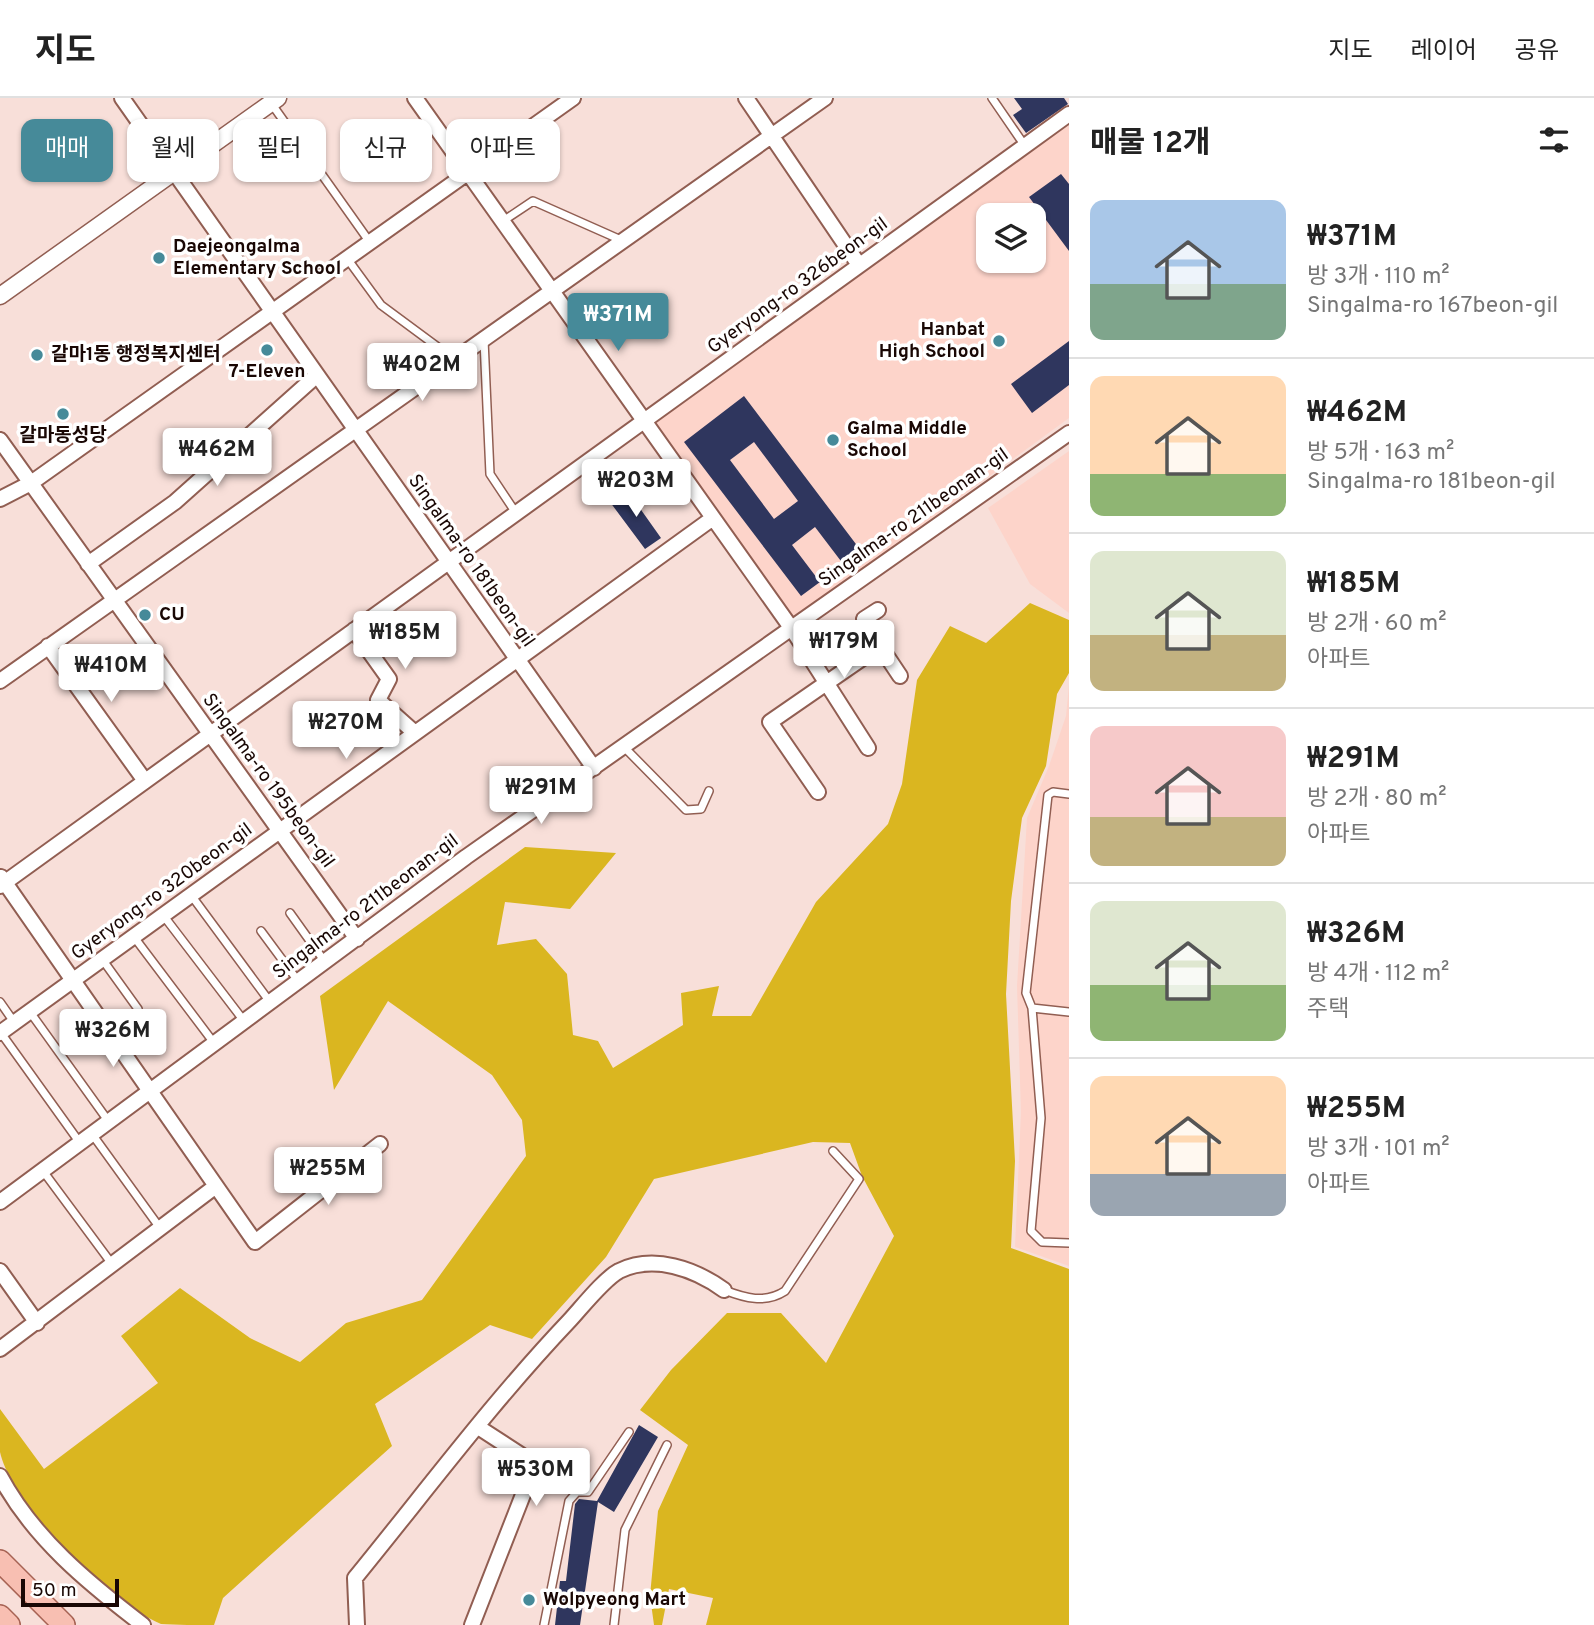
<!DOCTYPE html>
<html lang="ko">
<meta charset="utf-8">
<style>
:root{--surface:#fff;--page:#f6f6f6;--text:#222;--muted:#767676;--line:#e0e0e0;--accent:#468a99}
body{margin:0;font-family:Overpass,"Noto Sans KR",sans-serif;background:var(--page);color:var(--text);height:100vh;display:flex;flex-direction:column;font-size:26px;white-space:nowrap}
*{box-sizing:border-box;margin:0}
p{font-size:23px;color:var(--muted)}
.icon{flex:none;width:38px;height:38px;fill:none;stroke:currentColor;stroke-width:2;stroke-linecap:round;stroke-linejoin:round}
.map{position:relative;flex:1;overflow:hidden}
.drawer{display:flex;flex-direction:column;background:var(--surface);width:525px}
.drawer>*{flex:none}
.hud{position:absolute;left:21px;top:21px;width:665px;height:63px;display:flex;gap:14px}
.fabs{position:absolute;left:976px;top:105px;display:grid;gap:14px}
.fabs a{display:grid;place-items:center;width:70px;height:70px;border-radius:14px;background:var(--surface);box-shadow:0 2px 5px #0004;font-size:35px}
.scale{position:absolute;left:21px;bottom:18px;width:98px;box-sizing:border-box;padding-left:7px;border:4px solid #190704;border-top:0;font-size:19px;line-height:24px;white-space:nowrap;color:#190704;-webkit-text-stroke:5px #fff;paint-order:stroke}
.price{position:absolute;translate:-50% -60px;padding:0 16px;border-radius:7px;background:#fff;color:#222;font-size:23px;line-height:46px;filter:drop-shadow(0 2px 4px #0008)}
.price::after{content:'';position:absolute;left:50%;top:42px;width:21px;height:16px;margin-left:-10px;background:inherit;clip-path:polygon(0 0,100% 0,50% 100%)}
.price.on{background:var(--accent);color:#fff}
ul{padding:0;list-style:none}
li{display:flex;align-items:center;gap:21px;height:175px;padding:0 21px}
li+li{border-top:2px solid var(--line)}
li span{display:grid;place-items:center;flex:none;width:196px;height:140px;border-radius:14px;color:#555}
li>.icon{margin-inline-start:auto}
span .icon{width:84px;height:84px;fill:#fffc;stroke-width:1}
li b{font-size:30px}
h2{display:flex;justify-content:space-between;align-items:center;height:84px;padding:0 21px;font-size:30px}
.tag{padding:0 24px;border-radius:14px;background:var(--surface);box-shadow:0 2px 5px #0004;font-size:24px;line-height:63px}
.tag.on{background:var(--accent);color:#fff}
header{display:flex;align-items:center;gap:42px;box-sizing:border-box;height:98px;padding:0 35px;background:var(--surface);border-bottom:2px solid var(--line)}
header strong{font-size:33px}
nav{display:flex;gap:38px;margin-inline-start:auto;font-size:24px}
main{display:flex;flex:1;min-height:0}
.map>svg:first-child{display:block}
.built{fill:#fdd4ca;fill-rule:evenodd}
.green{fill:#dab620}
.building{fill:#2f365e;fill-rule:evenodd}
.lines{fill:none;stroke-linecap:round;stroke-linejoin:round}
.service-casing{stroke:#915e52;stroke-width:10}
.minor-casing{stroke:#915e52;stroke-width:18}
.tertiary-casing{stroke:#915e52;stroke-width:19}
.primary-casing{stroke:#a76354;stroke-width:24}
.service{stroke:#fff;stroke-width:7}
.minor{stroke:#fff;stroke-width:14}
.tertiary{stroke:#fff;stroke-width:16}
.primary{stroke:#f8bfb2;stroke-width:21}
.poi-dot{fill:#468a99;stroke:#fff;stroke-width:2.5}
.labels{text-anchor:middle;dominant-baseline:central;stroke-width:7;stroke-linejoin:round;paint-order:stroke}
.poi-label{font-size:19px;font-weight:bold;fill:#190704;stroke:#fff;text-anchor:start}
.street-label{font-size:19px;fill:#190704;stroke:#fff}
</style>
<header>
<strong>지도</strong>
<nav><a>지도</a><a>레이어</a><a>공유</a></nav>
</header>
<main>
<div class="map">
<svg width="1069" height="1527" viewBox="0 0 1069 1527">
<rect width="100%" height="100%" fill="#f8dfd9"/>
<path class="built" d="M1069 24V320L794 521 652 324ZM989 117H1034V163H989Z
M1069 353V515L1030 486 988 410Z
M1069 587V1168L1015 1149 1021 1014 1017 888 1027 720 1049 668 1066 618Z"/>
<path class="green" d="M1030 505 1069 522V575L1057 596 1046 668 1022 720 1011 803 1006 896 1015 1063 1011 1150 1069 1171V1527H706L713 1500 669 1491 662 1527H654L650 1498 658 1413 688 1347 640 1312 671 1272 727 1215H781L826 1265 894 1138 862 1078 850 1045 813 1044 654 1081 606 1159 532 1241 490 1227 375 1306 392 1348 223 1500 214 1527C200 1527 175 1527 161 1526 113 1506 11 1406 0 1354 0 1341 0 1325 0 1311L44 1371 158 1285 121 1238 180 1190 250 1240 300 1264 346 1225 422 1202 526 1058 522 1022 492 977 388 903 334 992 320 898 525 749 616 755 570 811 505 804 497 847 536 841 567 876 573 937 598 943 613 970 683 927 681 895 719 888 712 918H751L816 804 888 726 902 686 917 582 950 528 986 545Z"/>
<path class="building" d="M1014 0H1064L1068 6 1026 35 1013 17 1022 11Z
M1061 76 1069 86V153L1029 99Z
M1069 243V287L1032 315 1011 286Z
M744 298 868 462 850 475 815 429 792 447 820 484 801 498 684 344ZM754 344 798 403 774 421 730 362Z
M627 392 661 440 645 451 610 404Z
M639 1327 658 1339 614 1414 598 1404 580 1527H555L560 1483H566L575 1406 579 1401 597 1403Z"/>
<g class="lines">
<defs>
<path id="service" d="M992 0 1025 48
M271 5 369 143
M503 123 533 103 621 142
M346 159 381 207 454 261
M484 242 490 376 516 415
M624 649 686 712 701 711 709 693
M1069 696 1053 694 1048 697 1026 895 1032 910 1069 914
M191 797 270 904
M290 815 325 864
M163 817 244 923
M261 833 298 883
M134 839 214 945
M102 861 138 911
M0 904 14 924
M1032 910 1041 1020 1031 1133 1042 1144 1069 1145
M30 914 109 1024
M1 935 80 1045
M92 1036 160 1130
M43 1073 112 1166
M724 1192C745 1200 765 1206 785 1193L859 1081 833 1053
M544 1527 569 1403 577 1394H588L629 1334
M614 1527 625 1432 667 1347"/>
<path id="minor" d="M122 0 594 670
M415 0 792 531 868 650
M746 0 859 167
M0 342 357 841
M0 401 31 385 573 0
M88 466 175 404 316 278
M354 532 389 581 378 602 415 635
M48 548 145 683
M880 548 900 578
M0 583 825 0
M818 694 770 624 880 548 864 521 878 512
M1 779 255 1144 380 1046
M0 788 1069 16
M0 935 713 420
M0 1104 466 759 1069 335
M0 1173 37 1225
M0 1251 216 1088
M0 1378C33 1440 88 1485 143 1527
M357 1527 355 1480C426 1393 493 1303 570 1222 582 1209 604 1181 619 1173 654 1156 695 1171 724 1192
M472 1527 535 1366 478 1329"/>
<path id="tertiary" d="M0 198 278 0"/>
<path id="primary" d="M0 1463 64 1527
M0 1518 9 1527"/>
</defs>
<use href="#service" class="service-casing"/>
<use href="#minor" class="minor-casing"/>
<use href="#tertiary" class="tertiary-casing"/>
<use href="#primary" class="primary-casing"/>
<use href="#service" class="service"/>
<use href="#minor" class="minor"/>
<use href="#tertiary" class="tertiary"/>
<use href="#primary" class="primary"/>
</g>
<g class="poi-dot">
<circle cx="159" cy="160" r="7"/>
<circle cx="999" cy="243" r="7"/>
<circle cx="267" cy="252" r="7"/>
<circle cx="37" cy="257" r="7"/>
<circle cx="63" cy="316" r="7"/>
<circle cx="833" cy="342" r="7"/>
<circle cx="145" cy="517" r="7"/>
<circle cx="529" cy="1502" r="7"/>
</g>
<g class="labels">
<g class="poi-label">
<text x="173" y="149">Daejeongalma<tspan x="173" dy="22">Elementary School</tspan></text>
<text x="985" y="232" text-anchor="end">Hanbat<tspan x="985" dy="22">High School</tspan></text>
<text x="51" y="257">갈마1동 행정복지센터</text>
<text x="267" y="274" text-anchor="middle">7-Eleven</text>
<text x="847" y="331">Galma Middle<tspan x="847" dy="22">School</tspan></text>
<text x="63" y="338" text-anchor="middle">갈마동성당</text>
<text x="159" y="517">CU</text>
<text x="543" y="1502">Wolpyeong Mart</text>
</g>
<g class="street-label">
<text transform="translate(798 188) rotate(-36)">Gyeryong-ro 326beon-gil</text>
<text transform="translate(914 420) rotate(-35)">Singalma-ro 211beonan-gil</text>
<text transform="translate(471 463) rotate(55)">Singalma-ro 181beon-gil</text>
<text transform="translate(268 683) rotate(54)">Singalma-ro 195beon-gil</text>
<text transform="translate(162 794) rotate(-36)">Gyeryong-ro 320beon-gil</text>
<text transform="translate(366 809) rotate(-37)">Singalma-ro 211beonan-gil</text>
</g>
</g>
</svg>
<div class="fabs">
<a><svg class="icon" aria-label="layers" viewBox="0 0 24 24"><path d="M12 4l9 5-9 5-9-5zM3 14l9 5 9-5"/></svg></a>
</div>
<div class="scale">50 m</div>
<b class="price on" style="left:618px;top:255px">₩371M</b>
<b class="price" style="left:422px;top:305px">₩402M</b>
<b class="price" style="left:217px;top:390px">₩462M</b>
<b class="price" style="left:636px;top:421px">₩203M</b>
<b class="price" style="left:405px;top:573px">₩185M</b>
<b class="price" style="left:844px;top:582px">₩179M</b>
<b class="price" style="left:111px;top:606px">₩410M</b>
<b class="price" style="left:346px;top:663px">₩270M</b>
<b class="price" style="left:541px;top:728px">₩291M</b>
<b class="price" style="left:113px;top:971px">₩326M</b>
<b class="price" style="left:328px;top:1109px">₩255M</b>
<b class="price" style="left:536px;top:1410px">₩530M</b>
<div class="hud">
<a class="tag on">매매</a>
<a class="tag">월세</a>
<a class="tag">필터</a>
<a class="tag">신규</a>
<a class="tag">아파트</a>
</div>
</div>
<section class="drawer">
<h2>매물 12개<svg class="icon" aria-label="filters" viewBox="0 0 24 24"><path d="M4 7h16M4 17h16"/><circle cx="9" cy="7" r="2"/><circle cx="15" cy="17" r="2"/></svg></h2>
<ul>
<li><span style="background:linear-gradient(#a9c7e8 60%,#7fa58c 0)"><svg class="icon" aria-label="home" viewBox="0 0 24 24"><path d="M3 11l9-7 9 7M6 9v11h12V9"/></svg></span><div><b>₩371M</b><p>방 3개 · 110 m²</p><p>Singalma-ro 167beon-gil</p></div></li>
<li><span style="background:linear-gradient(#ffd9b3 70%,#8fb573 0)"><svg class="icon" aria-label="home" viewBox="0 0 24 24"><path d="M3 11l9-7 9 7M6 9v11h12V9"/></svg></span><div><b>₩462M</b><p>방 5개 · 163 m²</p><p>Singalma-ro 181beon-gil</p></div></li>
<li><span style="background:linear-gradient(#dfe7d0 60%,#c2b280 0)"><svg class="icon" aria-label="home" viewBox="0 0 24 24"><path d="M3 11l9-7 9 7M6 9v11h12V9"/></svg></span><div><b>₩185M</b><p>방 2개 · 60 m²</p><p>아파트</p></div></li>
<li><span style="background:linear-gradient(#f6c9c9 65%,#c2b280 0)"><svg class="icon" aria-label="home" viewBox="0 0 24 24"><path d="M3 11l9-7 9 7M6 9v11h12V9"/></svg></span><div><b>₩291M</b><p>방 2개 · 80 m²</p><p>아파트</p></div></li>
<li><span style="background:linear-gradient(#dfe7d0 60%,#8fb573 0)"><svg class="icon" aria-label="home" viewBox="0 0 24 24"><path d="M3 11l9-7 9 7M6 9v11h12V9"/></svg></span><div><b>₩326M</b><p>방 4개 · 112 m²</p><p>주택</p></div></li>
<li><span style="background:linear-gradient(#ffd9b3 70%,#9aa5b1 0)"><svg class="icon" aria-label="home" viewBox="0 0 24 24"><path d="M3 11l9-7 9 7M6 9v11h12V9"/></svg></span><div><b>₩255M</b><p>방 3개 · 101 m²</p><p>아파트</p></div></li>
</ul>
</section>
</main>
